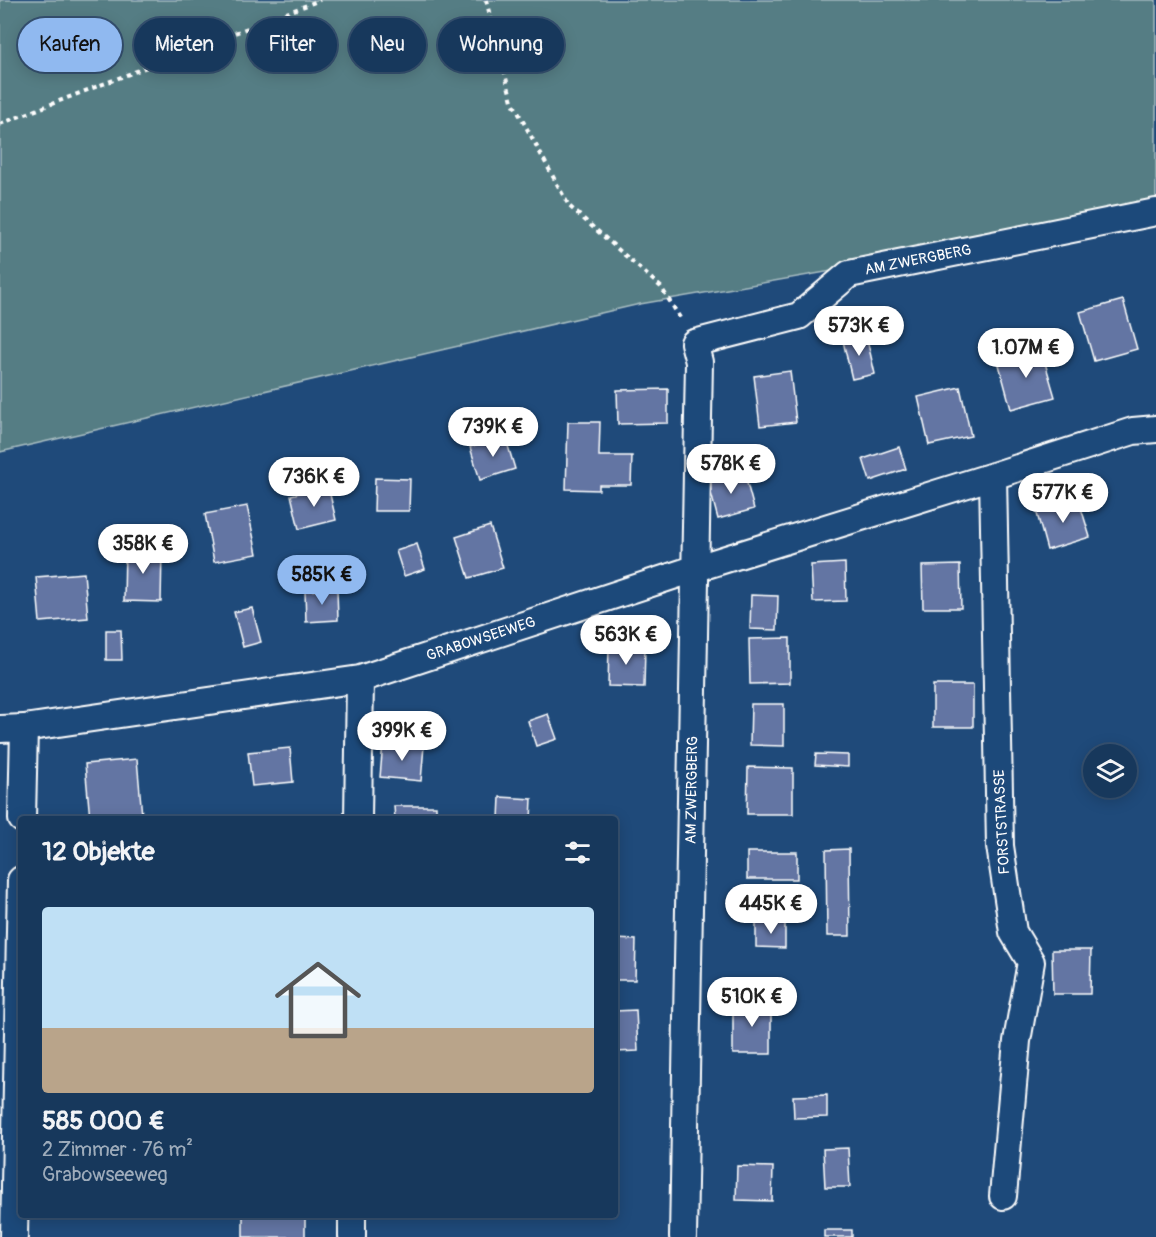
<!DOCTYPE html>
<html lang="de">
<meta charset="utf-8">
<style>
:root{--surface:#17385c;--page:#203f62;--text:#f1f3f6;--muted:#9eacbb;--line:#365272;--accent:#90b9f0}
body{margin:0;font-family:Pangolin,sans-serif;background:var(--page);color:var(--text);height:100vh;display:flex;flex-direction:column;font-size:22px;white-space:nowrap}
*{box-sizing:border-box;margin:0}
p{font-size:20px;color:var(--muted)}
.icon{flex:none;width:33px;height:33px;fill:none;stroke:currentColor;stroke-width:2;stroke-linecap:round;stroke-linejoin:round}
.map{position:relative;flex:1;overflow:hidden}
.side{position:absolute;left:18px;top:816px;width:600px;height:402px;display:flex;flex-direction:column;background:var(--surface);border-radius:6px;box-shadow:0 3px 15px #0003,0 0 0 2px var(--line)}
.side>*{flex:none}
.top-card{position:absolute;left:18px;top:18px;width:600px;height:54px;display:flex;gap:12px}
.controls{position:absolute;left:1083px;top:744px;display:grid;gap:12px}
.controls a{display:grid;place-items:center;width:54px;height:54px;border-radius:50%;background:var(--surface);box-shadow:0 3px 15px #0003,0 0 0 2px var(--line);font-size:30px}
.price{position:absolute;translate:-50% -51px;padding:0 14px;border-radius:21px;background:#fff;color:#222;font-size:20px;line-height:39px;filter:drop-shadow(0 2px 3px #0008)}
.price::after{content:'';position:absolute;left:50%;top:36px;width:18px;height:14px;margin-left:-9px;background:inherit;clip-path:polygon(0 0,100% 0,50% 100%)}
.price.active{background:var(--accent);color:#111}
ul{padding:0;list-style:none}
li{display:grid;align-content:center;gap:12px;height:318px;padding:0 24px}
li+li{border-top:2px solid var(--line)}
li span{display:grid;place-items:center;height:186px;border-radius:6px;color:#555}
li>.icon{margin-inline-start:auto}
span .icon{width:108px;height:108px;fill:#fffc;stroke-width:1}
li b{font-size:26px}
h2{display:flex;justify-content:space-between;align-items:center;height:72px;padding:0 24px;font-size:26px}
.tag{padding:0 21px;border-radius:27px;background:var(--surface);box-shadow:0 3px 15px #0003,0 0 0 2px var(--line);font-size:21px;line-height:54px}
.tag.active{background:var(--accent);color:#111}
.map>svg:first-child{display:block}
.green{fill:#547d84;stroke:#aabec2;stroke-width:1.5}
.building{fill:#6475a3;stroke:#fff;stroke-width:1.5}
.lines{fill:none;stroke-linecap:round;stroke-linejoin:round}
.minor-casing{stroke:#fff;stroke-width:30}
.path{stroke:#fff;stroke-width:4;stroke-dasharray:4.5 4.5;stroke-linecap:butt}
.minor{stroke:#1f4a7a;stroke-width:26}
.labels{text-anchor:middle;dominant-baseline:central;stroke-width:4.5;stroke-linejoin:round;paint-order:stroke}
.street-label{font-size:15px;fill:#fff;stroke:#1f4a7a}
</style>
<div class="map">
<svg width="1156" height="1237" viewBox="0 0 1156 1237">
<rect width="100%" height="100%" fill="#1f4a7a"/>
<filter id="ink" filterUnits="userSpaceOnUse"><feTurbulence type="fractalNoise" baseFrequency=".0167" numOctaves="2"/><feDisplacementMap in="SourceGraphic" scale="12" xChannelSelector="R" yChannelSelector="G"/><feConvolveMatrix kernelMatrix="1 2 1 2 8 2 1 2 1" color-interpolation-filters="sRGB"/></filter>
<g filter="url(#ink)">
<path class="green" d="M0 0H1156V215L640 304 0 452Z"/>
<path class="building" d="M1123 300 1137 349 1094 361 1080 312Z
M866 335 875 374 852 379 843 341Z
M1041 349 1055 397 1011 409 998 361Z
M790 371 796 422 760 426 754 376Z
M960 387 971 436 929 445 918 397Z
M668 389V423L618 424 617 390Z
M568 422H600L599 456H632L631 485H599V490L566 489Z
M505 436 515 469 480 480 470 447Z
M899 447 906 469 870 481 863 459Z
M744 472 754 509 718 519 708 482Z
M375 478 410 479 409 511H374Z
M328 486 336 520 299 529 291 495Z
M1078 498 1090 537 1047 550 1036 510Z
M247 506 257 554 214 562 205 514Z
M490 526 503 568 469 578 456 537Z
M417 544 425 569 404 576 396 551Z
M125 548 162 550 161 602 124 601Z
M845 563 846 601 813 602 811 565Z
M960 565 961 608H923L922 566Z
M84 573 88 618 40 622 36 577Z
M337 589 338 620 306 622 305 591Z
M751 595 778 596 777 630 750 629Z
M252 608 261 642 243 647 234 612Z
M106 630H121L122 660H106Z
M790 638V683L750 684 749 639Z
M609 646 645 647 644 687 608 686Z
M933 685H973V727H933Z
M751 704H784V746L750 745Z
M548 714 557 739 536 746 528 721Z
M383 743 424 746 421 781 380 777Z
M290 748 293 782 252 786 248 752Z
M816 754 848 755V767L815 765Z
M137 759 142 816 90 819 85 764Z
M748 767 793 768V814H747Z
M500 797 532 799 531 819H499Z
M394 806H436V819H395Z
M849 849 850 936H827L826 850Z
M747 852H797V879H747Z
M756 922H785V948L756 947Z
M615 939 636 940 635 980H615Z
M1052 950H1091L1090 994H1053Z
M733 1003H771V1054H733Z
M636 1010 638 1051 615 1052V1011Z
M827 1095V1117L794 1118 793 1096Z
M848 1148 850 1187H825L823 1149Z
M737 1166 773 1167 772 1201 736 1200Z
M243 1215H305V1237H243Z
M824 1230H852V1237H824Z"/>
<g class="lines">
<defs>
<path id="minor" d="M993 476 1000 846 1013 932 1031 962 1017 1041 1003 1196
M0 729 24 728 360 679 697 568 993 476 1133 431 1156 429
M22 819 24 728
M358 819 360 679
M14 1237 21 880
M352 1237V1215
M683 1237 699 362 694 343 799 316 849 274 1156 212"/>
</defs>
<use href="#minor" class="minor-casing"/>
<path class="path" d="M486 0 512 101 569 206 661 287 682 321
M0 124 320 0"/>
<use href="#minor" class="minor"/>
</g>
</g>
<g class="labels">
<g class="street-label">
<text transform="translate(918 260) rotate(-11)">AM ZWERGBERG</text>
<text transform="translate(481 639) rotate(-18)">GRABOWSEEWEG</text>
<text transform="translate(692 790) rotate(-89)">AM ZWERGBERG</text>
<text transform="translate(1002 822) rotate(-93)">FORSTSTRASSE</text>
</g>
</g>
</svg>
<div class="controls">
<a><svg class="icon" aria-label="layers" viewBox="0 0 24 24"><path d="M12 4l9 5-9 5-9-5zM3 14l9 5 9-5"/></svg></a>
</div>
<b class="price" style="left:859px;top:357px">573K €</b>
<b class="price" style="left:1026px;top:379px">1.07M €</b>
<b class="price" style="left:493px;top:458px">739K €</b>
<b class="price" style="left:731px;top:495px">578K €</b>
<b class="price" style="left:314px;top:508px">736K €</b>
<b class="price" style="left:1063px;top:524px">577K €</b>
<b class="price" style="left:143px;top:575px">358K €</b>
<b class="price active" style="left:322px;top:606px">585K €</b>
<b class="price" style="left:626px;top:666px">563K €</b>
<b class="price" style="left:402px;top:762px">399K €</b>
<b class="price" style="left:771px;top:935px">445K €</b>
<b class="price" style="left:752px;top:1028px">510K €</b>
<div class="top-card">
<a class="tag active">Kaufen</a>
<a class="tag">Mieten</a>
<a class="tag">Filter</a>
<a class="tag">Neu</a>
<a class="tag">Wohnung</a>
</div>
<section class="side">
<h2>12 Objekte<svg class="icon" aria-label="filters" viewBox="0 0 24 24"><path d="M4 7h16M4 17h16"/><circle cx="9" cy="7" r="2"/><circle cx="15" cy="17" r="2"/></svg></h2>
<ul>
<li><span style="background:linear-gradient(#bfe0f5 65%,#b9a48a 0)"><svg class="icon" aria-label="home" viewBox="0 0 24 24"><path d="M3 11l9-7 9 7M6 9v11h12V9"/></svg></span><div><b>585 000 €</b><p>2 Zimmer · 76 m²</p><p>Grabowseeweg</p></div></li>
</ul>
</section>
</div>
